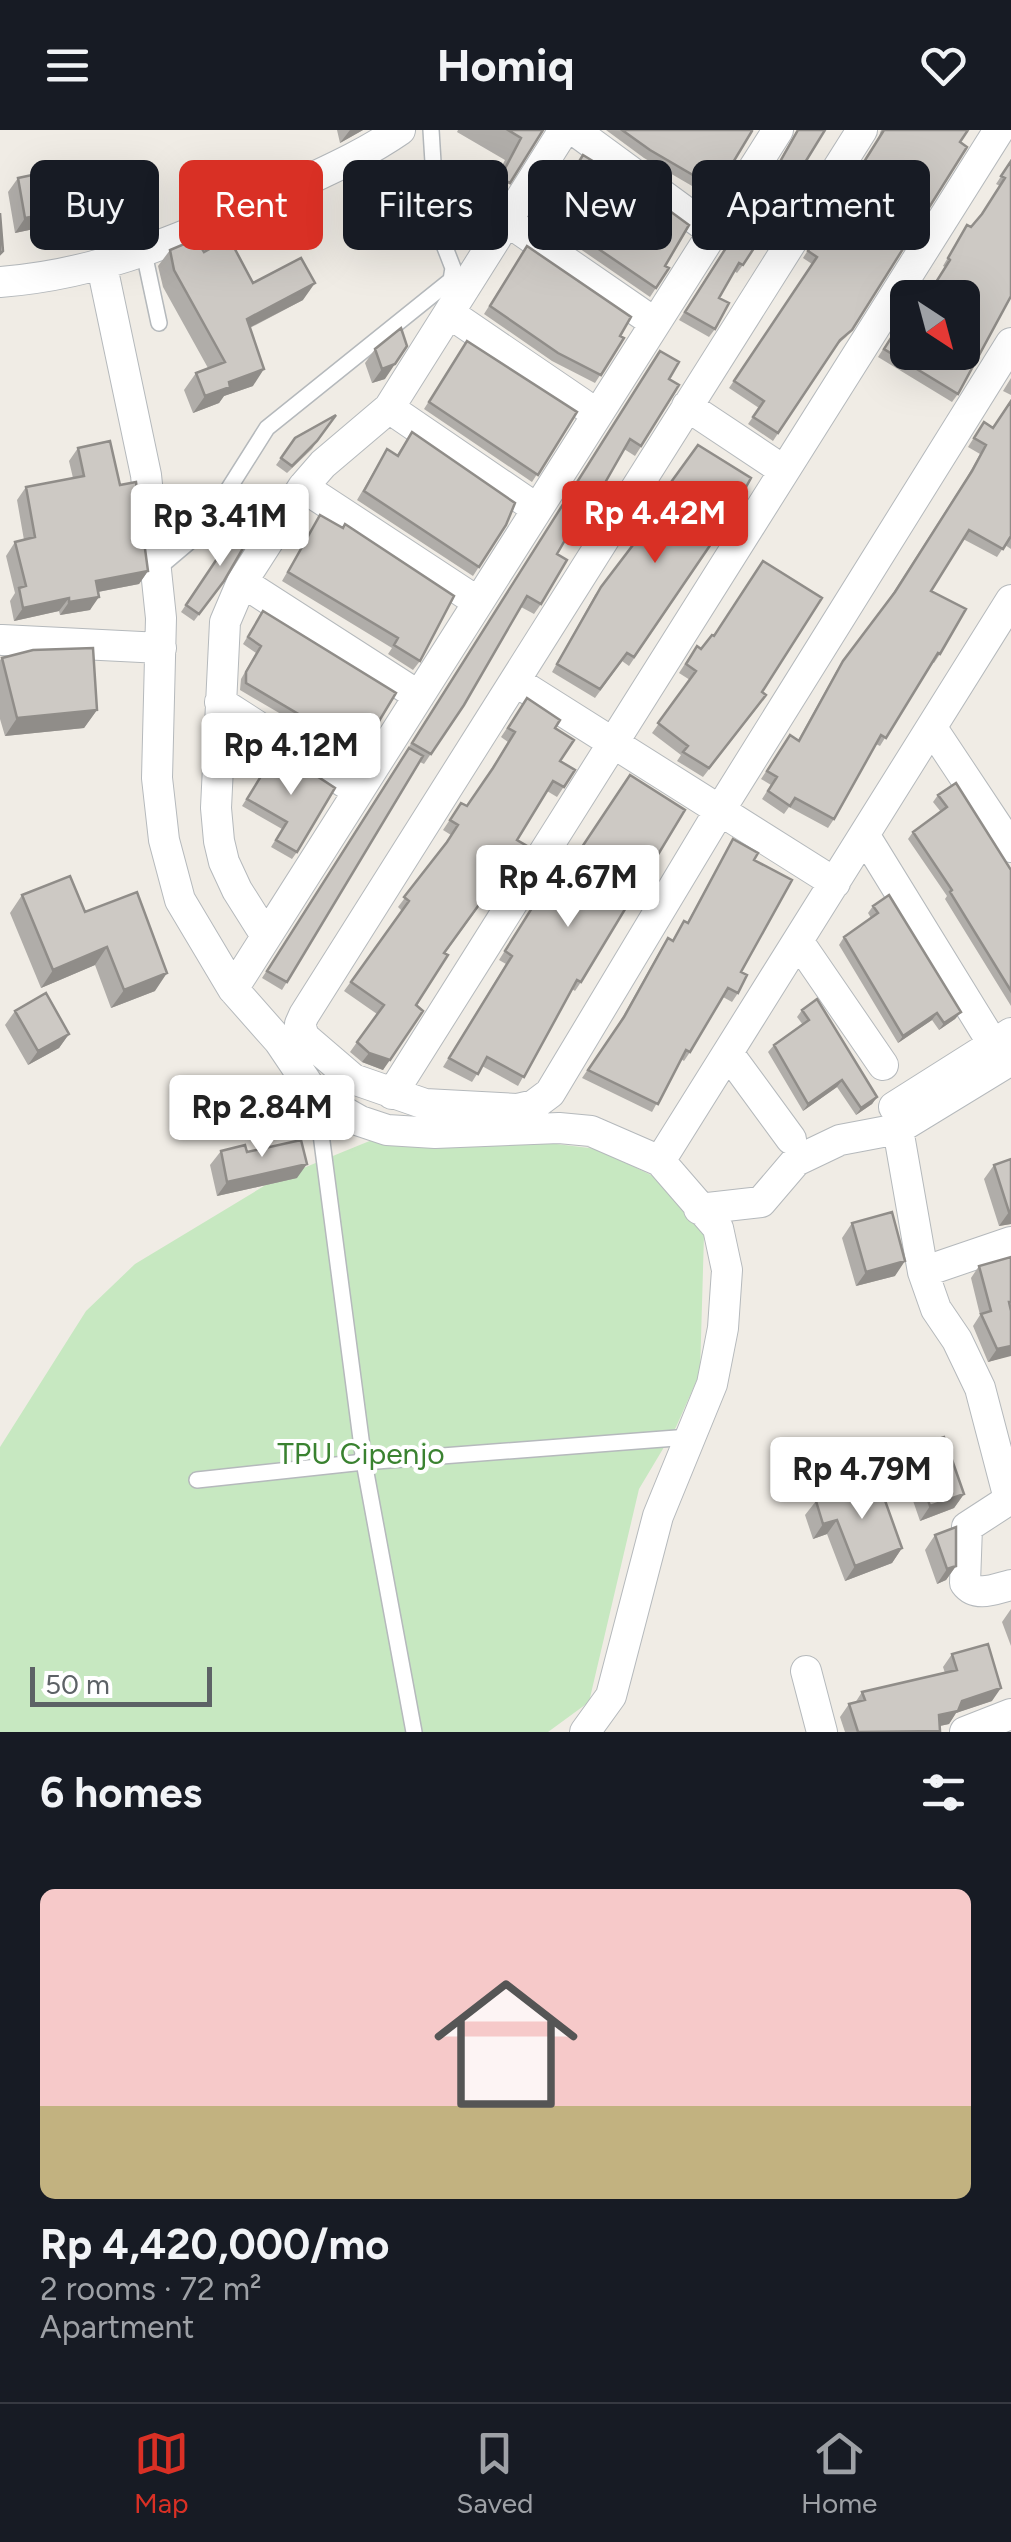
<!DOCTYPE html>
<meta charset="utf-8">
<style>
:root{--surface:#171b24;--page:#242831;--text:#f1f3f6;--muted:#9ea1a6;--line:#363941;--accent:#d93025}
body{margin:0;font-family:Figtree,sans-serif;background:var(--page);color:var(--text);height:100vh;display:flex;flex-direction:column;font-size:38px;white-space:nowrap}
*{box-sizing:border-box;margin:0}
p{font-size:32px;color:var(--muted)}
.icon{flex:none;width:55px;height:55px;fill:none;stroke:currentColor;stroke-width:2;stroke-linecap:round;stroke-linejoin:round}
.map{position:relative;height:1602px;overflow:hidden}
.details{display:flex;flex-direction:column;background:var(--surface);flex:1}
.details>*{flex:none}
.top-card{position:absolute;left:30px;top:30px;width:952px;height:90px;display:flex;gap:20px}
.needle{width:65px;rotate:144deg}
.controls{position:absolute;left:890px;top:150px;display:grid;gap:20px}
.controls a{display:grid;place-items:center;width:90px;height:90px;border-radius:15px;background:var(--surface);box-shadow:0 10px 40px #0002;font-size:50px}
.scale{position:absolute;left:30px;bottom:25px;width:182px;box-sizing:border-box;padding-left:10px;border:5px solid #5d6266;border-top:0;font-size:28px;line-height:35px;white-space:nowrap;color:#5d6266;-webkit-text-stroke:8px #fff;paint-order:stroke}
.price{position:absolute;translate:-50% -85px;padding:0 22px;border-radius:10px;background:#fff;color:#222;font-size:32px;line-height:65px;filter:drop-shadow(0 2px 5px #0008)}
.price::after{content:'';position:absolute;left:50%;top:60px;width:30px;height:22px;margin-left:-15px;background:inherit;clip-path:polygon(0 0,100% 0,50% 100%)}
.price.active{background:var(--accent);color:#fff}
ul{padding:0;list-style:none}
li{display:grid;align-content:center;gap:20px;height:530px;padding:0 40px}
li+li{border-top:2px solid var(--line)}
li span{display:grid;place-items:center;height:310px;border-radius:15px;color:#555}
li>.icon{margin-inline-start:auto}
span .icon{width:180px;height:180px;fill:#fffc;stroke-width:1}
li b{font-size:42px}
h2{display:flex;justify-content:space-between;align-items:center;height:120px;padding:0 40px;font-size:42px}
.chip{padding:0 35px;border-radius:15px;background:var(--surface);box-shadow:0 10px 40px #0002;font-size:35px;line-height:90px}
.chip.active{background:var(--accent);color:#fff}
header{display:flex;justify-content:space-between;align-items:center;height:130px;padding:0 40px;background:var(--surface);font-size:45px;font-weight:700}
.tab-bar{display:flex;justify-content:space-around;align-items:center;height:140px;border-top:2px solid var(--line);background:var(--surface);font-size:28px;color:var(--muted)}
.tab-bar a{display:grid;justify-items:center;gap:5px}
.tab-bar .active{color:var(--accent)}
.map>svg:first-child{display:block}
.green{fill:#c7e8c1}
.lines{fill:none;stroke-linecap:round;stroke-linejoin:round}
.service-casing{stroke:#b5b9bc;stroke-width:18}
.minor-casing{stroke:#b5b9bc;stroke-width:32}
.service{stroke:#fff;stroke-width:15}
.minor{stroke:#fff;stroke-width:30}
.wall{fill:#b0ada9}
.shaded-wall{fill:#908d89}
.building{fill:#cdc9c4;stroke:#908d89;stroke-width:2.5}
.labels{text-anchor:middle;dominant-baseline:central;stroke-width:8;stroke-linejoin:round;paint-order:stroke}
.park-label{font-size:30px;fill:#3a8230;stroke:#fff}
</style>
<header><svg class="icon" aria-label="menu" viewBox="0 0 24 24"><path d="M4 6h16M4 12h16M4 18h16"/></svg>Homiq<svg class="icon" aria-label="heart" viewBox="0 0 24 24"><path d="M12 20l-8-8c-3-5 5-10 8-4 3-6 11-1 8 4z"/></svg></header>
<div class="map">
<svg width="1011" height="1602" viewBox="0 0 1011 1602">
<rect width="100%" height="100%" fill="#f0ece5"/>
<path class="green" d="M491 1006 597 1019 705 1071 700 1243 676 1297 639 1359 589 1572 548 1602H0V1317L86 1181 135 1134 274 1050 372 1010Z"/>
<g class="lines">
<defs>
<path id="service" d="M144 123 159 193
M157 439 202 401 267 298 451 150 453 138 437 97 431 0
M316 966 364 1332 414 1602
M197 1350 364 1332 689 1307"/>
<path id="minor" d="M574 0 713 102
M862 0 304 885 300 894 304 907 353 949 425 974 517 979 534 975 550 963 720 680 1011 213
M507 91 655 193
M102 136 146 345 161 488 157 648 164 710 180 770 233 859 279 911 316 966 360 991 387 1000 435 1003 559 998 591 1001 660 1031 718 1098 727 1140 723 1198 712 1254 658 1386 611 1566 585 1602
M0 152C105 144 190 105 284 61 324 42 364 25 400 0
M449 183 597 284
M687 276 783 340
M389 278 537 379
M303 357 478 472
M242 452 419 566
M2 510 161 518
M515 551 835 753
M220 572 358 661
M932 598 1011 717
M865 706 993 914
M266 806 237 760 224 732 219 711 216 678 225 492 242 452 303 357 323 334 389 278 564 0
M798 811 883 935
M233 859 778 0
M728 923 791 1009
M392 964 999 0
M894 977 1011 903
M898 999 923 1142 936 1179 957 1210 980 1258 1008 1365 1007 1371 967 1397 965 1453C976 1468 995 1459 1011 1455
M660 1031 1011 470
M699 1079 761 1072 796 1031 840 1010 898 999 1011 930
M923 1142 1011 1112
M806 1541 822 1602
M965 1602 1011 1584"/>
</defs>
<use href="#service" class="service-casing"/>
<use href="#minor" class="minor-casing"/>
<use href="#service" class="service"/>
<use href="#minor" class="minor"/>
</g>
<path class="wall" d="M337 0H363L340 13Z
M458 0H543L494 76 484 70 505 30 457 2Z
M606 0H751L711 67 644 28Z
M797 0H825L743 135 737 143 734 141 719 168 715 199 709 207 679 190 743 90 750 83Z
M881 0H884L852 200 846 207 835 217 773 311 748 294 759 278 729 258 812 134 803 128 878 10Z
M1011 31 958 264 952 272 878 227 908 180V222L945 137 943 136 967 95 971 97 980 86 1000 56 996 54Z
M577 34 665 136 669 138 650 167 541 92Z
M18 48 48 96 15 103 8 62Z
M527 116 624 208 595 253 552 231 484 184Z
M170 120 204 122 253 153 303 170 250 198 253 256 224 266 219 273 193 283 184 260 196 243 208 238 163 157 158 136Z
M467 211 577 282 532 352 424 279Z
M375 219 385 249 372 253 365 233Z
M654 231 677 260 635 326 624 319 602 358 595 367 592 366 586 374 557 424 541 474 534 484 521 477 464 575 424 634 420 632 282 860 262 848Z
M1011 248V265L1003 261Z
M1011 270V419L1005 415 997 427 963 409 931 461 940 524 934 533 932 532 880 616 876 614 834 689 828 698 789 677 784 684 762 669 771 655 761 649 790 605 798 610 837 540 891 466 966 349 980 324 968 317 978 301 993 297Z
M412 302 506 395 473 446 357 370 387 319 397 325Z
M295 308 317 311 312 319 287 343 276 335Z
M78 318 120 355 148 441 139 454 98 462 90 480 60 485 59 481 14 491 10 471 15 463 6 426 15 412 24 410 17 370 26 357 73 348 69 331Z
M320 385 420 531 413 540 388 524 392 518 282 451Z
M642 386 645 388 730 386 629 536 622 531 595 568 552 542 595 465 633 415 625 411Z
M241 393 224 451 194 491 181 482Z
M263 481 396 563 356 628 240 560 241 549 256 523 243 514Z
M690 526 762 562 760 574 703 647 677 631 681 625 652 603 690 550 679 543Z
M2 528 97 580 84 598 5 606 0 589V530Z
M527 568 555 598 560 631 575 640 557 667 547 661 517 710 527 716 501 756 496 753 445 823 383 940 362 932 350 922 377 884 344 861 402 781 398 777 443 717 451 705 443 700 461 673 467 676 486 648 508 612 501 607Z
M277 620 297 722 292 729 271 717 282 699 242 676Z
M938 665 1011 740V876L945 769 947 766 908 709 913 702 941 682 933 672Z
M733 709 754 730 738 863 732 872 723 867 690 922 684 931 681 929 652 982 582 948 618 895 662 817 668 808 672 811 684 791 687 793Z
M558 736 581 852 575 861 572 859 518 956 482 936 472 952 443 937 506 834 499 830Z
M22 765 85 782 155 861 111 878 95 835 41 858 10 783Z
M873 776 961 882 955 889 939 900 932 890 898 913 839 815 844 807 871 788 868 783Z
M802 880 877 967 872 974 856 985 837 957 803 981 768 922 774 915 803 895 797 887Z
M15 881 69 904 59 918 28 935 5 895Z
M221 1021 247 1022 297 1048 217 1066 210 1035Z
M1011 1029V1094L999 1096 984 1049 994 1035Z
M852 1093 895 1146 856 1156 842 1108Z
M1011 1127V1225L988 1232 973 1196 980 1185 971 1148 979 1136Z
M910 1319 964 1364 954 1378 920 1391 900 1333Z
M816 1371 902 1418 892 1433 845 1451 827 1404 813 1409 805 1385Z
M935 1405 956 1436 946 1450 937 1454 925 1420Z
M1011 1479V1516L1002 1492Z
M952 1524 992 1571 956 1583 949 1594 940 1596V1602H845L840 1587 849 1574 855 1573 862 1562 945 1543 943 1537Z"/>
<path class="shaded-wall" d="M350 0H363L340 13Z
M58 82 48 96 15 103 25 88Z
M315 153 303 170 235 205 247 189Z
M395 234 385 249 372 253 382 239Z
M264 239 253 256 224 266 219 273 193 283 205 266 229 252Z
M148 441 139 454 87 464 96 451Z
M99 467 90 480 60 485 69 472Z
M69 468 59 481 14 491 23 478Z
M97 580 84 598 5 606 17 588Z
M107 817 95 835 41 858 53 840Z
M167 843 155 861 111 878 124 860Z
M961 882 955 889 939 900 944 893Z
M937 883 932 890 898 913 903 906Z
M69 904 59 918 28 935 38 921Z
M369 923 390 930 383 940 362 932Z
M842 950 837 957 803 981 808 974Z
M877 967 872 974 856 985 861 978Z
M307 1034 297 1048 217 1066 227 1052Z
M1009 1082H1011V1094L999 1096Z
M905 1131 895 1146 856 1156 866 1142Z
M1011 1216V1226L988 1232 997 1219Z
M964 1364 954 1378 920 1391 930 1376Z
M837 1390 827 1404 813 1409 823 1394Z
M902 1418 892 1433 845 1451 855 1436Z
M956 1436 946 1450 937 1454 947 1439Z
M1001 1558 992 1571 956 1583 949 1594 930 1598 939 1585 962 1571Z"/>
<path class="building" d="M508 0H543L510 53 500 48 521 8Z
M622 0H751L752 1 717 59 650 20Z
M798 0H825L801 39 804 41 743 135 739 133 719 168 729 173 715 199 685 182 749 82 751 83Z
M884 0H968L960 12 967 17 852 200 840 210 778 303 753 287 764 271 734 251 817 127 808 121Z
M583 25 648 65 689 95 665 136 669 138 656 158 547 84Z
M1011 31V166L958 264 884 219 908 181V222H962V168H926L950 130 948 128 967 95 971 97 982 84 1005 48 1001 46Z
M51 41 58 82 25 88 18 48Z
M0 83 3 121 0 124Z
M229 108 253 153 301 128 315 153 247 189 264 239 229 252 230 257 205 266 196 243 225 232 174 140 170 120 196 109 204 122Z
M527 116 631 187 620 206 624 208 601 245 558 223 490 176Z
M401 198 407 216 395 234 382 239 375 219Z
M467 211 577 282 538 345 429 272Z
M660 221 679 232 669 249 679 255 641 316 630 309 602 358 599 356 587 372 557 424 567 430 541 474 527 466 464 575 431 624 412 613Z
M1011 271V406L1003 419 969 400 931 461 966 479 940 524 938 523 886 608 881 605 834 689 795 668 790 676 768 661 777 647 767 641 790 605 799 611 843 531 895 462 972 341 986 315 974 308 984 292 993 298Z
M336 285 317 311 292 336 281 328 295 308Z
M412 302 515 373 506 395 479 437 364 361 387 319 398 326Z
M110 311 120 355 136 352 148 441 96 451 99 467 69 472V468L23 478 19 458 26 456 15 412 35 407 26 357 84 346 78 318Z
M698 315 751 348 730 386 634 527 627 523 600 559 557 534 601 457 639 407 631 402 642 386 645 388Z
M320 385 343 398 345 394 454 466 420 531 394 515 398 508 288 442Z
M241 393 253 401 224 451 199 484 186 475Z
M763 431 822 468 762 562 766 565 709 638 683 622 688 616 658 593 696 541 686 534 697 516 701 519 712 505 714 506Z
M263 481 396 563 361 621 246 553V542L261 516 248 507Z
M93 518 97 580 17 588 2 528 33 520Z
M527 568 560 590 555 598 574 610 560 631 575 640 564 657 553 651 517 710 527 716 507 747 502 743 499 747 444 823 448 825 416 875 423 881 390 930 369 923 357 912 384 875 351 852 409 771 404 767 447 712 458 695 450 690 461 673 467 676 493 638 515 602 508 598Z
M409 618 423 626 287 852 267 841Z
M277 620 335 658 297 722 276 710 287 692 247 669Z
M630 645 685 680 581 852 577 850 524 947 487 927 478 944 449 928 512 826 505 821 564 727 572 732Z
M956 653 1011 740V861L950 762 952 760 913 702 947 677 938 665Z
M733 709 758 723 754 730 792 750 741 842 747 845 738 863 728 858 690 922 686 920 658 974 588 940 624 887 668 808 673 811 684 791 688 793Z
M70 746 85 782 137 762 167 843 124 860 107 817 53 840 22 765Z
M889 765 961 882 944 893 937 883 903 906 844 807 878 783 873 776Z
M46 863 69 904 38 921 15 881Z
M817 869 877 967 861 978 842 950 808 974 774 915 809 890 802 880Z
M301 1010 307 1034 227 1052 221 1021 245 1015 247 1022Z
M1011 1029V1082H1009L994 1035Z
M892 1082 905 1131 866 1142 852 1093Z
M1011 1127V1172H1009L1011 1181V1216L997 1219 981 1184 991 1181 979 1136Z
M944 1307 964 1364 930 1376 910 1319Z
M878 1351 902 1418 855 1436 837 1390 823 1394 816 1371Z
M956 1397V1436L947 1439 935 1405Z
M988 1514 1001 1558 962 1571 958 1581 939 1585 940 1601 858 1602 849 1574 865 1570 862 1562 957 1540 952 1524Z"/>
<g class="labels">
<g class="park-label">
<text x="361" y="1323">TPU Cipenjo</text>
</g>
</g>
</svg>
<div class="controls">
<a><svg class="needle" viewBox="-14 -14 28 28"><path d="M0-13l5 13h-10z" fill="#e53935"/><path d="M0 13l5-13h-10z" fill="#9ea1a6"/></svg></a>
</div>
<div class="scale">50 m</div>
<b class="price active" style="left:655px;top:436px">Rp 4.42M</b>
<b class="price" style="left:220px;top:439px">Rp 3.41M</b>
<b class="price" style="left:291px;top:668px">Rp 4.12M</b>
<b class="price" style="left:568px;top:800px">Rp 4.67M</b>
<b class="price" style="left:262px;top:1030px">Rp 2.84M</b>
<b class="price" style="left:862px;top:1392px">Rp 4.79M</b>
<div class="top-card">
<a class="chip">Buy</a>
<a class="chip active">Rent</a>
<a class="chip">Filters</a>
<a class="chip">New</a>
<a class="chip">Apartment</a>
</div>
</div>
<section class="details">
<h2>6 homes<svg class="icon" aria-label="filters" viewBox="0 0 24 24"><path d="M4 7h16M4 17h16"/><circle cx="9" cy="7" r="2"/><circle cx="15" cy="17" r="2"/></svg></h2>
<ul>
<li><span style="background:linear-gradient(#f6c9c9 70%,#c2b280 0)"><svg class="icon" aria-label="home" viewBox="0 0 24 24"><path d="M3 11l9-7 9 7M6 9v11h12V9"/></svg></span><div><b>Rp 4,420,000/mo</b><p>2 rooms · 72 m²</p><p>Apartment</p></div></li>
</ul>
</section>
<nav class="tab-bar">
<a class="active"><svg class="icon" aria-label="map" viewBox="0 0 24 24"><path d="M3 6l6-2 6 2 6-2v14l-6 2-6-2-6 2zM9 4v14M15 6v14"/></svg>Map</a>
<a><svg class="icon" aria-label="saved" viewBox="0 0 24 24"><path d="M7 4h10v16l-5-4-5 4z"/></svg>Saved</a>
<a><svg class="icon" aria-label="home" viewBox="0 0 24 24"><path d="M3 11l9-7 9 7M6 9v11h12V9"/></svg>Home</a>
</nav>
